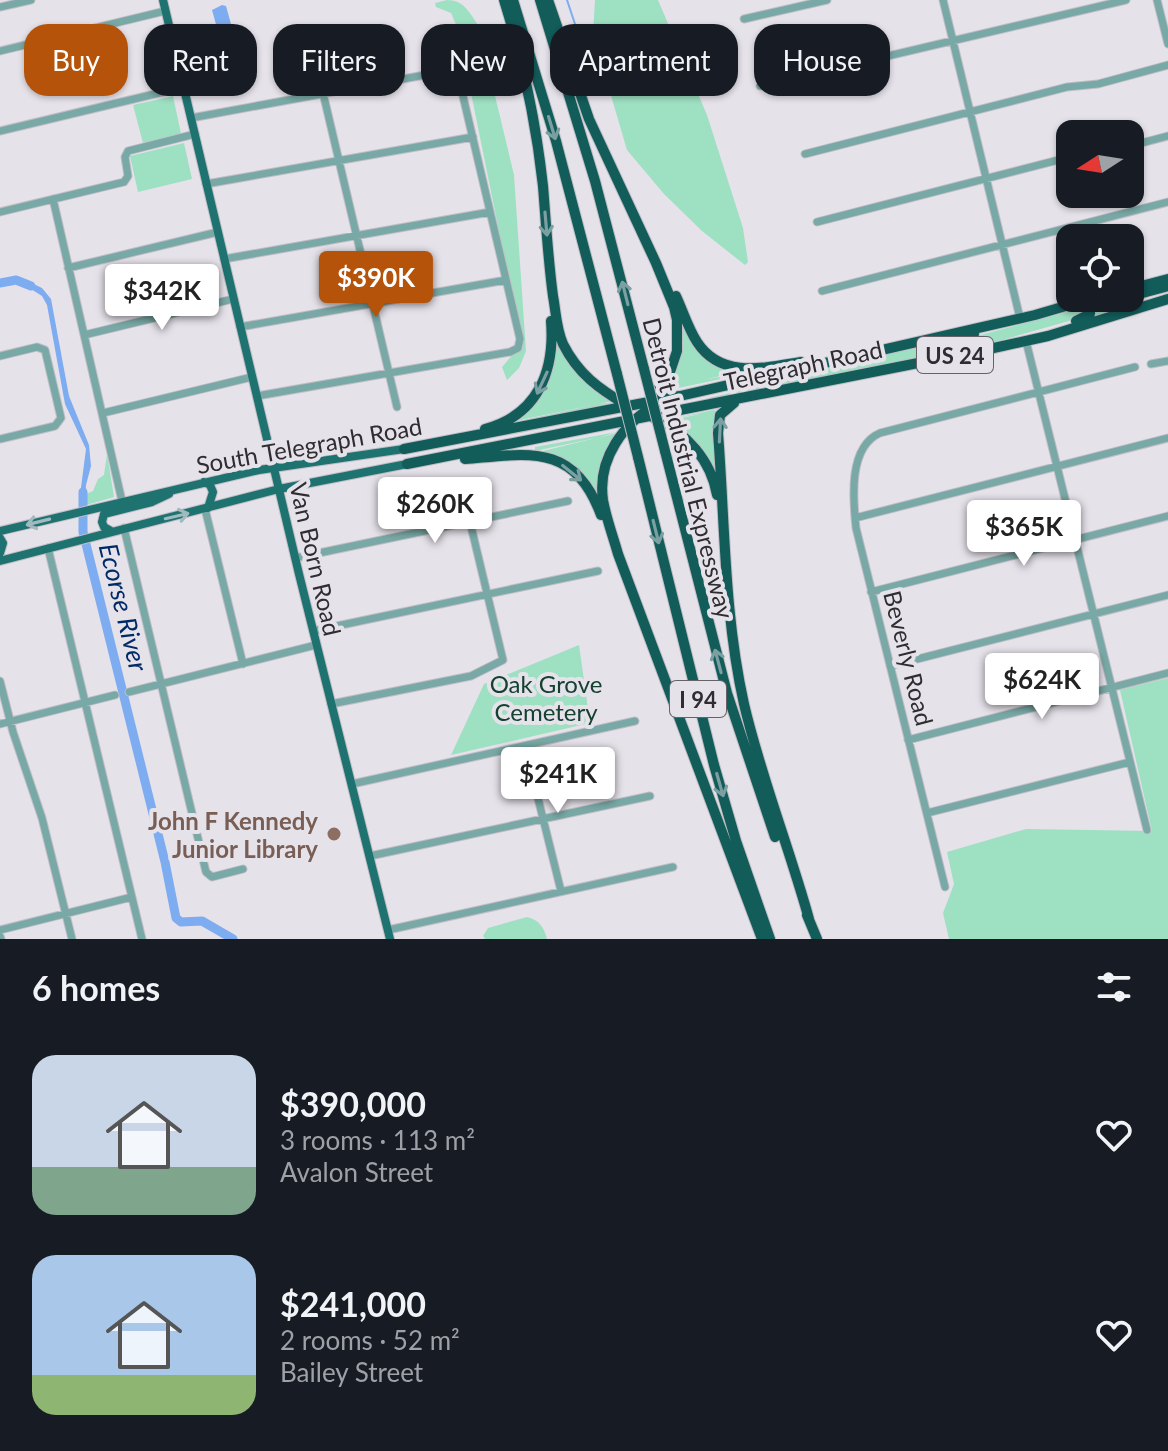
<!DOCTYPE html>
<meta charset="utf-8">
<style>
:root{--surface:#171b24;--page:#242831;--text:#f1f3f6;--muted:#9ea1a6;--accent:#b45309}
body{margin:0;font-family:Lato,sans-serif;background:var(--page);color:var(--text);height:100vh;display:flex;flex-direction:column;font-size:30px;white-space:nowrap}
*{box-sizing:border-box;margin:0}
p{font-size:26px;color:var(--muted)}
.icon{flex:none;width:44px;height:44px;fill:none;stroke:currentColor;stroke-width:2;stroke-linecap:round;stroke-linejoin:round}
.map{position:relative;height:939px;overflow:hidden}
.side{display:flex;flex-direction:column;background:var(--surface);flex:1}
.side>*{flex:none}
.banner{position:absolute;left:24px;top:24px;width:1120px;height:72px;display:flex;gap:16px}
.needle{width:52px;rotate:258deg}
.controls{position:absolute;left:1056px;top:120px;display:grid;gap:16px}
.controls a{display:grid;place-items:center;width:88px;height:88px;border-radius:16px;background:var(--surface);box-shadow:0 2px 6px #0004;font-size:40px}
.price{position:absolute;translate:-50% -68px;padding:0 18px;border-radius:8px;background:#fff;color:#222;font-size:26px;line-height:52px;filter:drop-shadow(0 2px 4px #0008)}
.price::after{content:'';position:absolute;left:50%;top:48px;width:24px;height:18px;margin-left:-12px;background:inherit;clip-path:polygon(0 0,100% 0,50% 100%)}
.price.active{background:var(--accent);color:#fff}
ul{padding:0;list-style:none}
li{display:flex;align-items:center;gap:24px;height:200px;padding:0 32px}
li span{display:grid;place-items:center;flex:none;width:224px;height:160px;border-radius:24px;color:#555}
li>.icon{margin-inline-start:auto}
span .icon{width:96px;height:96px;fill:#fffc;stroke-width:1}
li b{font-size:34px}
h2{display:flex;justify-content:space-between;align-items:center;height:96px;padding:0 32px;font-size:34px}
.chip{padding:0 28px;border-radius:24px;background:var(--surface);box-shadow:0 2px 6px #0004;font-size:28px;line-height:72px}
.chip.active{background:var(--accent);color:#fff}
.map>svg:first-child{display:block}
.green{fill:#9ee0c2}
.water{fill:#7dacf1}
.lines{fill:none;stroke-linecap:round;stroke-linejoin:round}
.stream{stroke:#7dacf1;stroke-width:2}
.river{stroke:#7dacf1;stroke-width:9}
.minor-casing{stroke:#c1bec5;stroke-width:9}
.major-casing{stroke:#c1bec5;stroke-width:10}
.highway-casing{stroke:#c1bec5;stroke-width:12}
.minor{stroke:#79a9a6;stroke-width:7}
.major{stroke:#1e7270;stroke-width:8}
.highway{stroke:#125c5a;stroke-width:10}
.highway-bridge-casing{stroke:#c1bec5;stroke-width:12;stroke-linecap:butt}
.highway-bridge{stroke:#125c5a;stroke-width:10}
.oneway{stroke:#7c9fa2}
.oneway2{stroke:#a0bbbf}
.education-dot{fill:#8d6e63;stroke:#e6e2ea;stroke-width:3}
.labels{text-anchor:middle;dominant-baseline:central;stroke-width:8;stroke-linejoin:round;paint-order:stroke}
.shield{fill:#e6e2ea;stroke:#666368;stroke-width:2}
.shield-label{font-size:22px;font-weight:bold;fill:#2f2d31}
.street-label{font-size:24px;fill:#2f2d31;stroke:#e6e2ea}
.park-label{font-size:24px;fill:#144130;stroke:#e6e2ea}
.education-label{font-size:24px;font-weight:bold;fill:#785e54;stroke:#e6e2ea;text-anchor:end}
.water-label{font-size:26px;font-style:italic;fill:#002a66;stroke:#e6e2ea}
</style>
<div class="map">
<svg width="1168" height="939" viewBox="0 0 1168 939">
<rect width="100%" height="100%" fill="#e6e2ea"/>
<path class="green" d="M447 0C464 0 469 12 478 25L514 175 526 351 519 368 507 380 502 367 522 344 458 29 451 13 436 7 435 3Z
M595 0H658L707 115 743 228 748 262 745 265 702 231 664 194 627 150 593 34Z
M173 96 181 134 143 143 133 105Z
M184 143 192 179 138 192 130 156Z
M1122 298H1127L1128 305 1094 316 1093 305Z
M1075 310 1084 311 1076 319 984 345 967 346 966 342 973 337Z
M683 325 693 339 734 370 733 373 703 380 734 374 735 371 740 372V375L664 391 682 345Z
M956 338V350L708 401V398L762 386 812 370Z
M559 344C574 368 587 389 613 401L598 404 615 402 513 425 514 420 516 422 593 405 516 421C521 414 529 409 535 402 549 386 554 366 555 345Z
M718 409 714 411H717V468L715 469 698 444 669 421 704 413 667 420Z
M617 432 598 438 617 433 598 494 595 495 588 484 539 452 596 438 535 451V447Z
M107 454 114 497 86 505V494L93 491 98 479 104 475Z
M579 645 590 723 451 755 484 684Z
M1168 678V939H949L943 913 954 884 947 852 1026 829 1152 831 1120 690Z
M527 917C539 920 544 927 547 939H485L483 936 488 928Z"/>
<path class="water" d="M222 5 226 6 231 24 242 27 247 48 224 53 212 10Z
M21 278 42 288 51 299 69 396 89 445 91 466 86 485 85 502 79 503 86 449 65 404 47 305 42 296 20 282Z"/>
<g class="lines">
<path class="stream" d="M567 0 577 30"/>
<path class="river" d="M0 283 16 280 31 286
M83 492V532L165 862 176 918 181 922 202 921 233 939"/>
<defs>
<path id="minor" d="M943 0 1020 318
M1157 0 1168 44
M0 7 31 0
M744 19 827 0
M0 51 165 11
M760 86 1126 0
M323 93 397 407
M191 118 452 70 458 75 520 339 518 348 510 352 257 396
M0 131 184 87
M1130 146 1168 136
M805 154 1067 87 1098 84 1168 65
M206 184 473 137
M53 199 122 501
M0 212 124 182 128 176 125 157 128 151 195 134
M817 222 1070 157
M224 259 490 212
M68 268 218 232
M822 291 1168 202
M240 327 506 280
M84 335 233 299
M1026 341 1147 830
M0 356 37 347 45 350 61 418 55 426 0 439
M1151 364 1168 361
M103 413 252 377
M205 509 243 664
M855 518 1168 438
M124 528 206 872 212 877 243 869
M48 548 142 939
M295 558 568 501
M871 592 1168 516
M313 631 598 571
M890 666 1168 595
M0 681 13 732 42 818 72 939
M129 692 316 645
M331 704 471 676 503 660 470 522
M0 724 115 695
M908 740 1168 673
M525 746 561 891
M352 784 635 721
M927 813 1130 762
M370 856 650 796
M945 887 856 528C853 499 848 447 880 433L1135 367
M0 930 132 897
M388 930 673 867
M0 936 1 939"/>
<path id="major" d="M163 0 299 574 390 939
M204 482 210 485 213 492 208 508
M0 531 259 470 404 449
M111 531 104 527 102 522 104 514 152 502 169 494
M0 538 3 543 0 553
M0 561 279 489 407 464"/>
<path id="highway" d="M504 0C523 61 536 122 543 186 546 223 548 259 553 296 556 312 556 328 563 344 578 374 599 389 628 406
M513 0 556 141 617 374
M540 0 595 181 644 369
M548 0 589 119 656 263 674 307 677 320V351L669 375 647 403
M1130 289 1168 279
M676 296C683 311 688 328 697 342 721 379 764 368 801 362
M1139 307 1132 299 1135 295 1168 286
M1076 321 1090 314V307L1082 301
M967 353 961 341 965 337 974 334
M658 403C624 423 597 458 603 500 606 518 613 536 618 554L762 939
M734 403 720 415 718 433C725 523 724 615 744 704 761 777 789 847 809 919
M654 418C686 432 711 460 717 495
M485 429C538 415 555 371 551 321
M404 449 680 396 1035 315 1093 298
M665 451 727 693 775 837
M638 457 714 765 736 841 770 939
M465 459C528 454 574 442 601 515
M407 464 989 349 1048 336 1168 299
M807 915 817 939"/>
</defs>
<use href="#minor" class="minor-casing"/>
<use href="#major" class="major-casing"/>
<use href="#highway" class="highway-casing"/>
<use href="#minor" class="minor"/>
<use href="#major" class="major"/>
<use href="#highway" class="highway"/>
<defs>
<path id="highway-bridge" d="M644 369 665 451
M617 374 638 457"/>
</defs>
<use href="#highway-bridge" class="highway-bridge-casing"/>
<use href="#highway-bridge" class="highway-bridge"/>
</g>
<defs><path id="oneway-shaft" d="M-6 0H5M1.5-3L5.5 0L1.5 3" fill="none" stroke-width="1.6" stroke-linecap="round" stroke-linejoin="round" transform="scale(2)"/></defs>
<g class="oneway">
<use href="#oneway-shaft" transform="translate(552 128) rotate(73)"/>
<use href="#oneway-shaft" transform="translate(546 224) rotate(85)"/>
<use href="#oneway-shaft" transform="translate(625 293) rotate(-104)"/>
<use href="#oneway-shaft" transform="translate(542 383) rotate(115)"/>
<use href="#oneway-shaft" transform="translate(720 430) rotate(-87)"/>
<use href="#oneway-shaft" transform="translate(572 473) rotate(39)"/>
<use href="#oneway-shaft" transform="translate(656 532) rotate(76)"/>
<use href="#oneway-shaft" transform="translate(718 661) rotate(-105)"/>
<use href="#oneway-shaft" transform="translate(720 785) rotate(74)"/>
</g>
<g class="oneway2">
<use href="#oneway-shaft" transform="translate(177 516) rotate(-13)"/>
<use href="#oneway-shaft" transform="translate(38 522) rotate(166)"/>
</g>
<circle class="education-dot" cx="334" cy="834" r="8"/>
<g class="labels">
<g class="shield">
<rect x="917" y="337" width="76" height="36" rx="6"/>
<rect x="670" y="681" width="56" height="36" rx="6"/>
</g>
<g class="shield-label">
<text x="955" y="355">US 24</text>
<text x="698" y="699">I 94</text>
</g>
<g class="street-label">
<text transform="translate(803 365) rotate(-12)">Telegraph Road</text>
<text transform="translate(309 445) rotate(-10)">South Telegraph Road</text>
<text transform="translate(689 468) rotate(76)">Detroit Industrial Expressway</text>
<text transform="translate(316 559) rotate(77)">Van Born Road</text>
<text transform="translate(909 658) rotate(76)">Beverly Road</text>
</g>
<g class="park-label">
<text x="546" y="683">Oak Grove<tspan x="546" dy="28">Cemetery</tspan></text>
</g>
<g class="education-label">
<text x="318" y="820">John F Kennedy<tspan x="318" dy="28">Junior Library</tspan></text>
</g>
<g class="water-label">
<text transform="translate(124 607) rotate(76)">Ecorse River</text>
</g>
</g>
</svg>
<div class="controls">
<a><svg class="needle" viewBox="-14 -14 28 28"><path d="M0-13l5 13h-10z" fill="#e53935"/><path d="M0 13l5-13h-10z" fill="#9ea1a6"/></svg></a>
<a><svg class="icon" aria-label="locate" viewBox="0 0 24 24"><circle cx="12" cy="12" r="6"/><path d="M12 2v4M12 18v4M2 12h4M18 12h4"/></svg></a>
</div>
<b class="price active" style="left:376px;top:319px">$390K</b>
<b class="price" style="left:162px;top:332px">$342K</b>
<b class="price" style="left:435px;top:545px">$260K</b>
<b class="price" style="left:1024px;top:568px">$365K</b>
<b class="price" style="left:1042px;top:721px">$624K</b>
<b class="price" style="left:558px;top:815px">$241K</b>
<div class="banner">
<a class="chip active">Buy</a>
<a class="chip">Rent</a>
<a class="chip">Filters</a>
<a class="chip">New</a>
<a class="chip">Apartment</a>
<a class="chip">House</a>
</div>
</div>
<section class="side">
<h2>6 homes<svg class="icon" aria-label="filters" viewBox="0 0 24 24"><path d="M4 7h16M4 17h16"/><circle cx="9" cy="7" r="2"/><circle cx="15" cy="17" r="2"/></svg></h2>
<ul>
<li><span style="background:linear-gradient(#c9d6e8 70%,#7fa58c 0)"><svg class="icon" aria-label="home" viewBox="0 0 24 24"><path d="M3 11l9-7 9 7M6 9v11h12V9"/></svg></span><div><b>$390,000</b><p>3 rooms · 113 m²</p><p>Avalon Street</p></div><svg class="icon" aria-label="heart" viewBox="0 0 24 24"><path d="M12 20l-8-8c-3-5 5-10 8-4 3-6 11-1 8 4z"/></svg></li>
<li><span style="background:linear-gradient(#a9c7e8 75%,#8fb573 0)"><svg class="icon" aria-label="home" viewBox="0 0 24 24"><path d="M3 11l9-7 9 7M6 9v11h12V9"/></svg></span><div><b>$241,000</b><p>2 rooms · 52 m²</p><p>Bailey Street</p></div><svg class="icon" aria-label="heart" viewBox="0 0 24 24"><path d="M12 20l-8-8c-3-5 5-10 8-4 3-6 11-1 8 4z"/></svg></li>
</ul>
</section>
